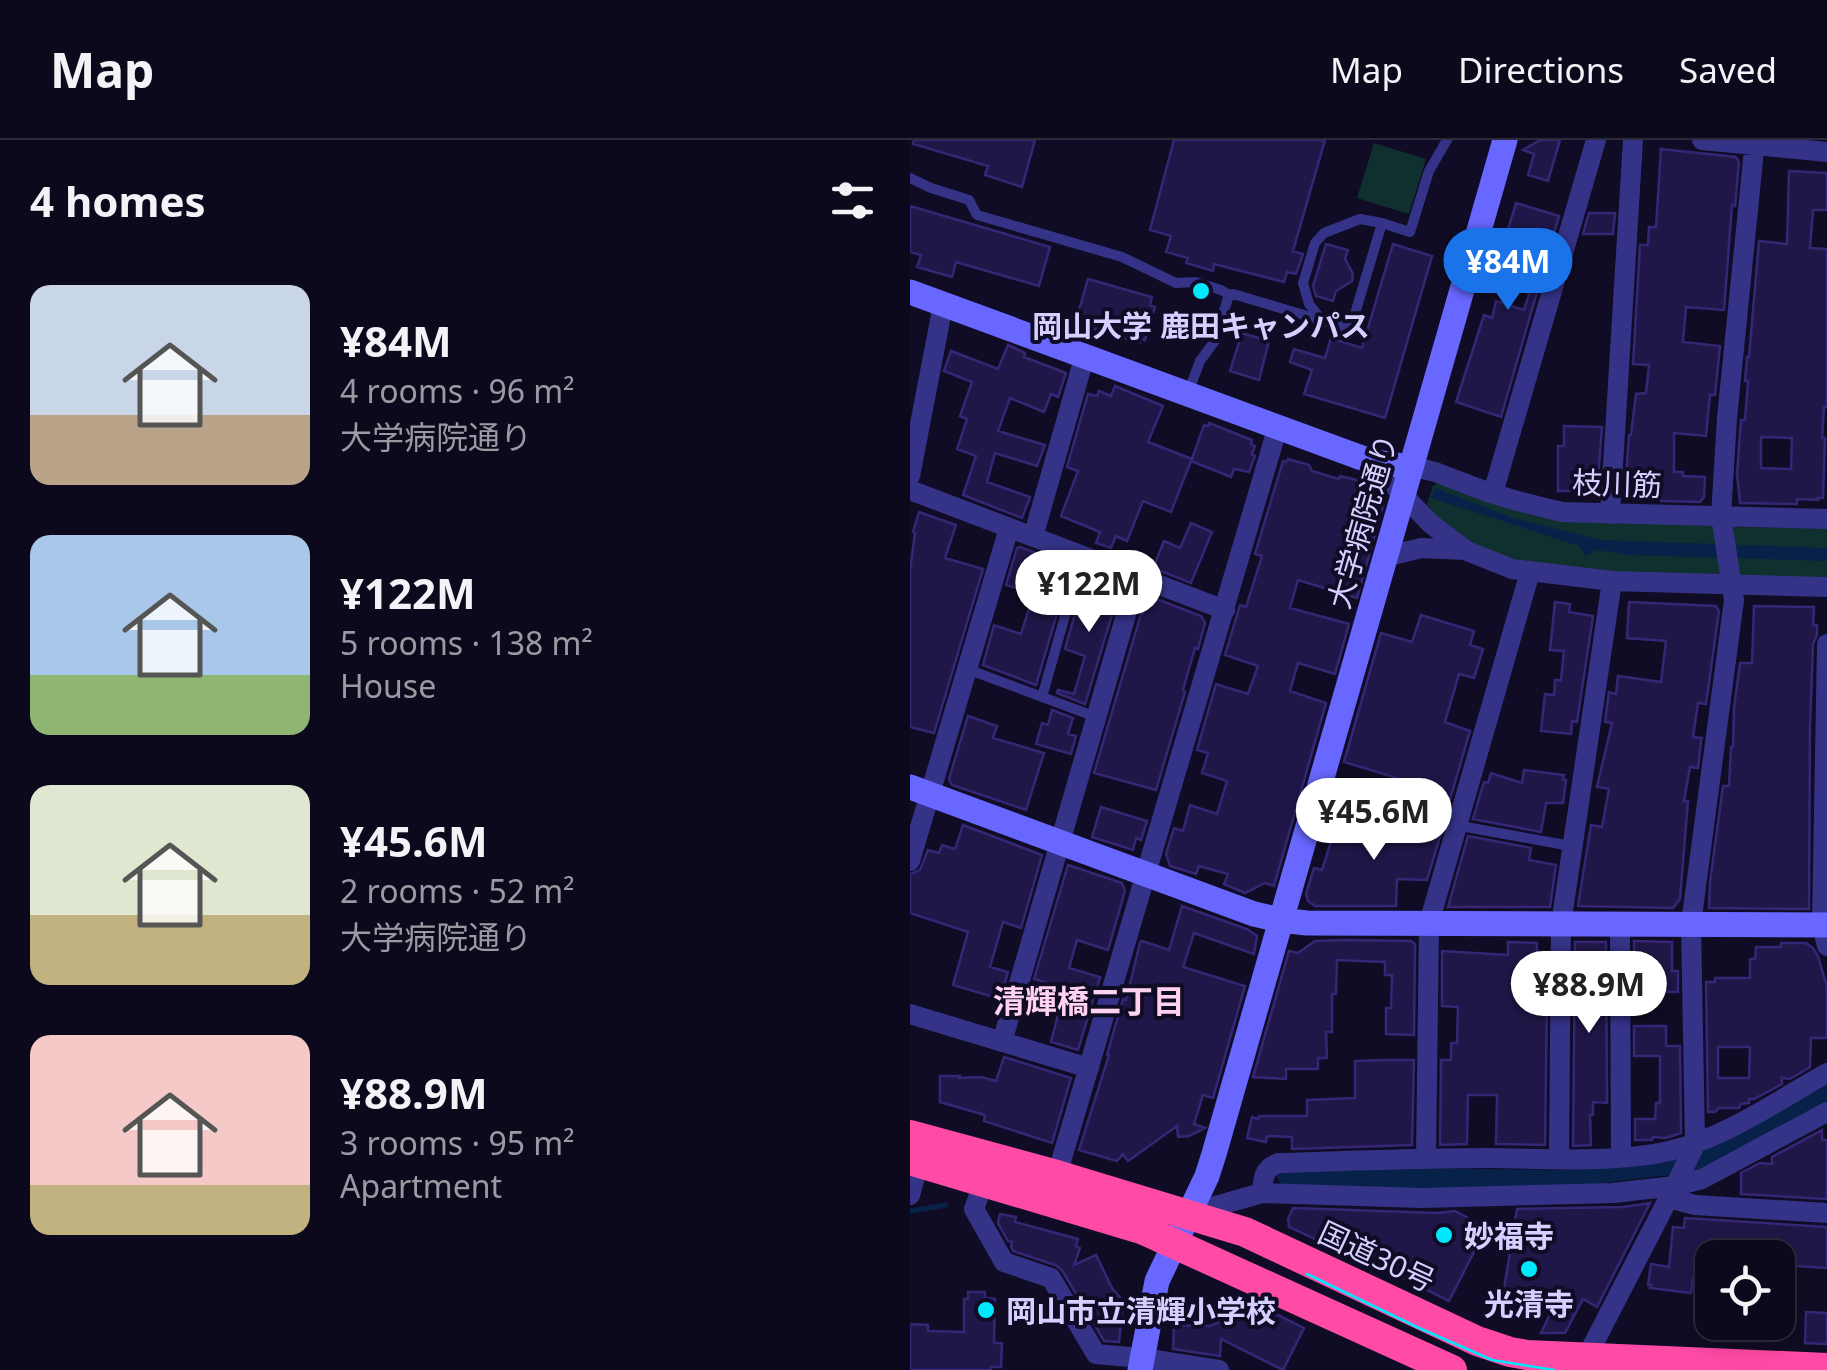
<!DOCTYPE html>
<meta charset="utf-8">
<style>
:root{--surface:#0c091c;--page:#151225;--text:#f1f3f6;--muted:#9a9aa3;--line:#2c2a3b;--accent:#1a73e8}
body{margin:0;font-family:"Noto Sans","Noto Sans JP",sans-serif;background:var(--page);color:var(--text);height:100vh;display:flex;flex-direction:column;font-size:38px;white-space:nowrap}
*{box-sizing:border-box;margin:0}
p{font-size:32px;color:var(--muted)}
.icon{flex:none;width:55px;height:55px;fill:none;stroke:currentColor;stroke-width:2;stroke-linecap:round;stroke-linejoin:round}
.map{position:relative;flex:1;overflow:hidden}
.drawer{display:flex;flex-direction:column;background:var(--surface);width:910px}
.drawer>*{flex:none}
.fabs{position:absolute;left:785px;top:1100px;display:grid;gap:20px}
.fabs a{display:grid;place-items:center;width:100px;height:100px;border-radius:20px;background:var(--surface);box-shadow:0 5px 25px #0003,0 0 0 2px var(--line);font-size:50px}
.price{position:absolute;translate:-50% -85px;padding:0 22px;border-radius:35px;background:#fff;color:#222;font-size:32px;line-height:65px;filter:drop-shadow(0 2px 5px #0008)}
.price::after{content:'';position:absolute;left:50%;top:60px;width:30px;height:22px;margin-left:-15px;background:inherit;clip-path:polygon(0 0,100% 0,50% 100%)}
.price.active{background:var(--accent);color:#fff}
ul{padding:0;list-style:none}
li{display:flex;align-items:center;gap:30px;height:250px;padding:0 30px}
li span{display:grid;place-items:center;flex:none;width:280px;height:200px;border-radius:20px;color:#555}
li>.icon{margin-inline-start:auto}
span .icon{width:120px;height:120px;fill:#fffc;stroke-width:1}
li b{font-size:42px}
h2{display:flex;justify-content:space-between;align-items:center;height:120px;padding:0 30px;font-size:42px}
header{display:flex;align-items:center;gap:60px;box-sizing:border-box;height:140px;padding:0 50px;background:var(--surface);border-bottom:2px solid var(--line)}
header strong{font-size:48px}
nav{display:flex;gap:55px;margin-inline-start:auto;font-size:35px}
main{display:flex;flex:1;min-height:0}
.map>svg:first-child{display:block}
.green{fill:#0f302e}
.water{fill:#072149}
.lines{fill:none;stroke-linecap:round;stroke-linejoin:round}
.stream{stroke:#072149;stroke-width:5}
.building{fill:#201748;stroke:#352776;stroke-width:2.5;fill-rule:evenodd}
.lane{stroke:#353388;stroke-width:10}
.street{stroke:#353388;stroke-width:20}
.secondary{stroke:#6867ff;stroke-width:25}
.highway{stroke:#ff4ba6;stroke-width:30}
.tram{stroke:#00e8fb;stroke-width:2.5}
.poi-dot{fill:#00e8fb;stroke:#100c25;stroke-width:4}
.labels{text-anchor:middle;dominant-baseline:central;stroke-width:8;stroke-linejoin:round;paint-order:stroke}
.poi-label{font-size:30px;font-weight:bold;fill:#d5d0ff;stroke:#100c25}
.street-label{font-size:30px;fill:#d5d0ff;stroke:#100c25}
.neighbourhood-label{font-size:32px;font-weight:bold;fill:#ffd2f0;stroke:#100c25}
</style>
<header>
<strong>Map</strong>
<nav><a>Map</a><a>Directions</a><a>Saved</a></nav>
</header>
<main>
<section class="drawer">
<h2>4 homes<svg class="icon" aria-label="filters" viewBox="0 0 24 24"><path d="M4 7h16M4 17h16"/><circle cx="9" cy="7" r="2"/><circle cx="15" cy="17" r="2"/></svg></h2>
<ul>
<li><span style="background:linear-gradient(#c9d6e8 65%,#b9a48a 0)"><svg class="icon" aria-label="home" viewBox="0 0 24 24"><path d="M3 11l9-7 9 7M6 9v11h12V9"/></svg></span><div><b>¥84M</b><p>4 rooms · 96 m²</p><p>大学病院通り</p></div></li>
<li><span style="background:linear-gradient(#a9c7e8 70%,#8fb573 0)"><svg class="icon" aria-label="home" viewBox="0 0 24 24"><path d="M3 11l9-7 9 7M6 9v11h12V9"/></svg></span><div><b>¥122M</b><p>5 rooms · 138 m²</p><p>House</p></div></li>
<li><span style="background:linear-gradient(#dfe7d0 65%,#c2b280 0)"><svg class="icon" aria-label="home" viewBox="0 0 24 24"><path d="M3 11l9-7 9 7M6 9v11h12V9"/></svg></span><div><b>¥45.6M</b><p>2 rooms · 52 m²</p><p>大学病院通り</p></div></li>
<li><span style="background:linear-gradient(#f6c9c9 75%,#c2b280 0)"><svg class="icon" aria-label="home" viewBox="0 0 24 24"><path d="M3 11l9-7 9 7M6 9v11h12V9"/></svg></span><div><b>¥88.9M</b><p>3 rooms · 95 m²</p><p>Apartment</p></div></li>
</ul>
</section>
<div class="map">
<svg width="917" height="1230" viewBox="0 0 917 1230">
<rect width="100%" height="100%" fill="#100c25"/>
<path class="green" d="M464 3 516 19 499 74 447 58Z
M527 343 709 381 824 387 917 388V438L702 432 595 418 571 408 530 384 517 364 523 346Z"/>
<path class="water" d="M525 348 603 378 691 400 917 408V421L718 415 687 410 675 416 669 406 521 358Z
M917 945V963L785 1032 684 1044 512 1050 372 1047 365 1033 512 1028 650 1030 713 1026 828 994Z"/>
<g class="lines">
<path class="stream" d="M0 1071 36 1065"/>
</g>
<path class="building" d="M4 0H125L112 47 75 35 78 26 3 4Z
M264 0H415L383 111 393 114 386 134 377 132 374 142 304 124 303 131 276 123 278 118 256 112 261 96 240 90Z
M630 0H650L638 41 618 35 624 14 613 10Z
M751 9 826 17 829 22 825 66 822 65 814 170 776 167 773 202 810 206 805 255H800L796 296 764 293V332H773V336L795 337 794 357 790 362 751 361 752 339 716 338 719 295H721L726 254 736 253 739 225 723 224 730 105H738L739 87H746Z
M879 31 917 33V70H903L900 108 917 109V267H914L912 298H915L913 358H908V360L887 359V364L830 363 827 334 831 280H835L838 241H835L837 217H839L849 101 877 104ZM851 297 882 298 881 329 851 328Z
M606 63 649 76 591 277 546 262 574 175 582 178 586 161 614 170 623 141 586 129Z
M0 66 140 107 129 146 46 122 42 137 7 127 11 115 0 112Z
M679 73H705L703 94H673Z
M416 104 438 110 435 119 443 134 442 141 426 151 423 161 406 156 403 146Z
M483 104 522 116 475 278 394 254 402 230 380 222 384 209 415 218 421 198 452 208Z
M178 139 242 157 240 165 245 167 235 200 230 199V202L165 184Z
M332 193 359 201 349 240 320 231Z
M98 205 115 213 114 217 156 233 148 257 141 254 134 272 100 258 88 291 135 305 127 326 85 313 77 342 120 357 112 378 53 355 66 316 47 309 57 279 50 276 62 242 34 231 41 211 88 229Z
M205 246 253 266 238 302 282 319 294 285 298 286 299 283 342 300 341 304 345 306 342 314 345 316 339 332 324 329 321 337 281 321 261 372 233 361 217 401 206 396 201 408 186 403 190 392 151 376 168 331 157 327 178 254 187 256 189 251 201 256Z
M654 286 692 287 688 338H679V351H648V306H654Z
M378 319 399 325 402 331 429 339 430 336 464 344 475 359 447 458 388 440 380 468 439 484 425 534 388 523 380 551 416 563 364 746 355 743 335 753 314 744 318 734 289 726 286 734 260 726 256 714 264 688 273 691 280 665 307 674 317 641 292 633 298 613 287 610 306 544 338 554 348 526 315 515 330 465 336 467 352 416 345 414 373 321 376 322Z
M9 372 46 385 35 418 73 429 24 593 0 587V431L5 393 3 392Z
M281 383 302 392 281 443 243 428 254 401 270 408Z
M110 407 129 414 117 451 96 445 107 408Z
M181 436 194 441 188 459 205 465 175 564 147 553 148 550 164 554 175 516 155 509 174 442H176Z
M239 456 291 476 295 483 288 509 285 508 273 550 275 552 246 650 184 633 231 474H233Z
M121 462 148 470 126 545 73 525 84 485 111 494Z
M645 462 660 464 659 472 683 476 667 582 662 581 661 594 631 591 635 554 644 555 645 540H651L654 511 640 510Z
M719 462 806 466 809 471 796 564 788 563 783 597 792 598 791 601 788 628 780 627 774 661H778L770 759 763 768 668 766 681 685 692 687 699 649 687 647 702 583 695 582 699 552 706 554 708 536 751 542 756 501 717 498Z
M844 466 904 467 903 485H907V495L903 504 900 588 899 769 799 768 800 742 813 646H819L821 607H823L824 568 830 523H842Z
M511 475 564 491 560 505 573 509 564 538 549 534 535 582 560 591 536 673 488 658 494 640 434 622 471 493 502 502Z
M142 570 163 578 158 594 166 596 161 614 126 604 132 583 138 585Z
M58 576 87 586 83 598 134 613 116 670 42 645 39 639Z
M614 630 654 635 653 639 656 640 653 663H636L631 692 563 679 574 642 578 643 581 633 612 643Z
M191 667 237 681 231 700 226 698 223 710 182 697Z
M466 669 532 690 517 740 487 739 486 766H405L398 761 396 754 404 728 412 730 424 692 456 702Z
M53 685 132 715 111 788 93 782 80 827 98 832 90 859 43 845 58 792 0 773V734L10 730 18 710 29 713 32 705 45 709Z
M558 696 621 708 619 720 646 725 640 767H538Z
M158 725 212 743 215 751 198 810 167 800 159 828 190 837 168 910 141 902 155 848 124 839Z
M272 766 337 789 347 796 344 814 284 793 273 827 335 846 303 958 293 955 284 984 295 988 279 996 268 997 267 986 218 1021 213 1014 207 1021 169 1010 199 915H197L213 859 216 860 230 803 232 801 259 810Z
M434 800 501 801 505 804 504 895 476 894V868H481L482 835H475V822L427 820 426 854H422V892H416L417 918H408V929H376V939L343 937 379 811 388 813 405 801Z
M724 801 762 802V831H768V852H736V828L724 827Z
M598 802 627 803 626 856 637 857 635 1005 586 1004 587 955H558L557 1004 530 1005 531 920H541V903H547L548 867 532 866V811L598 815Z
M665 802H696L697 963 683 962V975H680L681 1005 663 1006Z
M871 803H896L903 808 908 816 917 847V898H901L900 927 880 939 872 938V944L844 959H839V963L831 964 829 968H809L805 972H798L796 842H805V838H840V819H845L846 807H871ZM808 907H840L839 938H808Z
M724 886H756V906H770L771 993 756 998 743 997 742 1000H725V979H745L746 963H750V916H724Z
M94 917 161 938 142 1003 74 981 75 975 30 962V936H50L49 938 71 937 86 941Z
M478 920H504L502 1005 382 1009V997L357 996 356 1002 337 998 342 977 348 979 349 976H397V960L445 958V921Z
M912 990V1000H917V1059L831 1054V1033L850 1023 862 1024V1017Z
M740 1063 687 1167 673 1159 655 1193H631L644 1166 642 1165 646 1157 594 1149 607 1069 713 1067Z
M383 1068 528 1073 545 1071 574 1087 565 1102 568 1104 539 1161 477 1130 476 1132 379 1087 378 1079Z
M90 1074 106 1077 105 1082 168 1099 166 1106 170 1108 164 1125 186 1115 202 1148 213 1161 209 1202 194 1201 179 1175 180 1162 172 1164 152 1130 145 1125 103 1111 101 1106 102 1102 98 1101 88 1083Z
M775 1078 917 1087V1128L868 1125V1118H802V1140L783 1138 781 1153 740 1148 741 1145H738L741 1124 759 1127 763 1087 774 1088Z
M58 1152H75V1158L85 1159 84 1203H92L91 1227H81V1230H0V1184L18 1185V1191L54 1192V1159H58Z
M344 1163 394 1188 373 1230 311 1199 310 1216 263 1209 264 1185 299 1186 327 1176Z
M896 1172 917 1173V1204L895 1203Z"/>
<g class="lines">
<path class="lane" d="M0 38 21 48 59 60 67 75 212 117 266 143 285 142 311 150 321 156
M411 179 399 164 393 143 405 103 414 93 450 79 472 83
M278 253 290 221 304 202 318 158 323 154 431 186H438L444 177 472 83 500 92 519 31 537 0
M57 529 186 577
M132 557 172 416
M411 642 545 685 661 706"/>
<path class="street" d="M792 0 917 12
M460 321 521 384 557 411 602 429 702 441 917 447
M501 327C525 330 532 335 554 343 585 356 619 364 652 372L917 379
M0 336 33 165
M0 350 315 470
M583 353 686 0
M700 374 723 0
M123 397 175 215
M475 417 511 408 555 410
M917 504 912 785 917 806
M0 721 99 388
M710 784 711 1016
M0 874 179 928
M92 902 227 437
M516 1019 519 783 620 432
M649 1019 651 784 702 441
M147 1035 368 286
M74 1041 64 1069 94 1122 141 1138 186 1214 232 1218 309 1230
M352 1053 512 1058 703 1053 765 1046 792 1039 917 972
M0 1055 9 1022
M759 1058 785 1065 917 1073
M281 1073 352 1053C353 1039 353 1029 368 1023 439 1021 511 1018 583 1018 638 1019 705 1023 759 1011 815 998 867 961 917 933
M672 1226 770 1036 783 1009 785 1001 781 784 824 460 811 376 817 278 845 0"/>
<path class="secondary" d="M0 152 460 321 501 327
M0 647 344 774 370 780 397 783 917 785
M230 1230 247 1141 297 1036 304 1014 595 0"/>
<path class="highway" d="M0 995 147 1035 335 1092 567 1201 600 1212 617 1215 917 1228
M0 1020 234 1090 542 1230"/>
<path class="tram" d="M397 1134 509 1188 582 1220 644 1230"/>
</g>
<g class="poi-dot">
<circle cx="291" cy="151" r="10"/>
<circle cx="534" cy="1095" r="10"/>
<circle cx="619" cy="1129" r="10"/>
<circle cx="76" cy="1170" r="10"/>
</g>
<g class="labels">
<g class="poi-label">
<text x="291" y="185">岡山大学 鹿田キャンパス</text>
<text x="554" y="1095" text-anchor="start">妙福寺</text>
<text x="619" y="1163">光清寺</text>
<text x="96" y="1170" text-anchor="start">岡山市立清輝小学校</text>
</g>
<g class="street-label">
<text transform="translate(707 343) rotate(2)">枝川筋</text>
<text transform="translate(452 381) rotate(-74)">大学病院通り</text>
<text transform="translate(467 1116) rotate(25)">国道30号</text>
</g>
<g class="neighbourhood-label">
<text x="179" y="860">清輝橋二丁目</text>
</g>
</g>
</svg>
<div class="fabs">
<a><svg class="icon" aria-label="locate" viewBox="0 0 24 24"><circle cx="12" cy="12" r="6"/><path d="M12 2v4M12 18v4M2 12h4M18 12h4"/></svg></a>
</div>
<b class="price active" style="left:598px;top:173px">¥84M</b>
<b class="price" style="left:179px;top:495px">¥122M</b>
<b class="price" style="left:464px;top:723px">¥45.6M</b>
<b class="price" style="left:679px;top:896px">¥88.9M</b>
</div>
</main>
